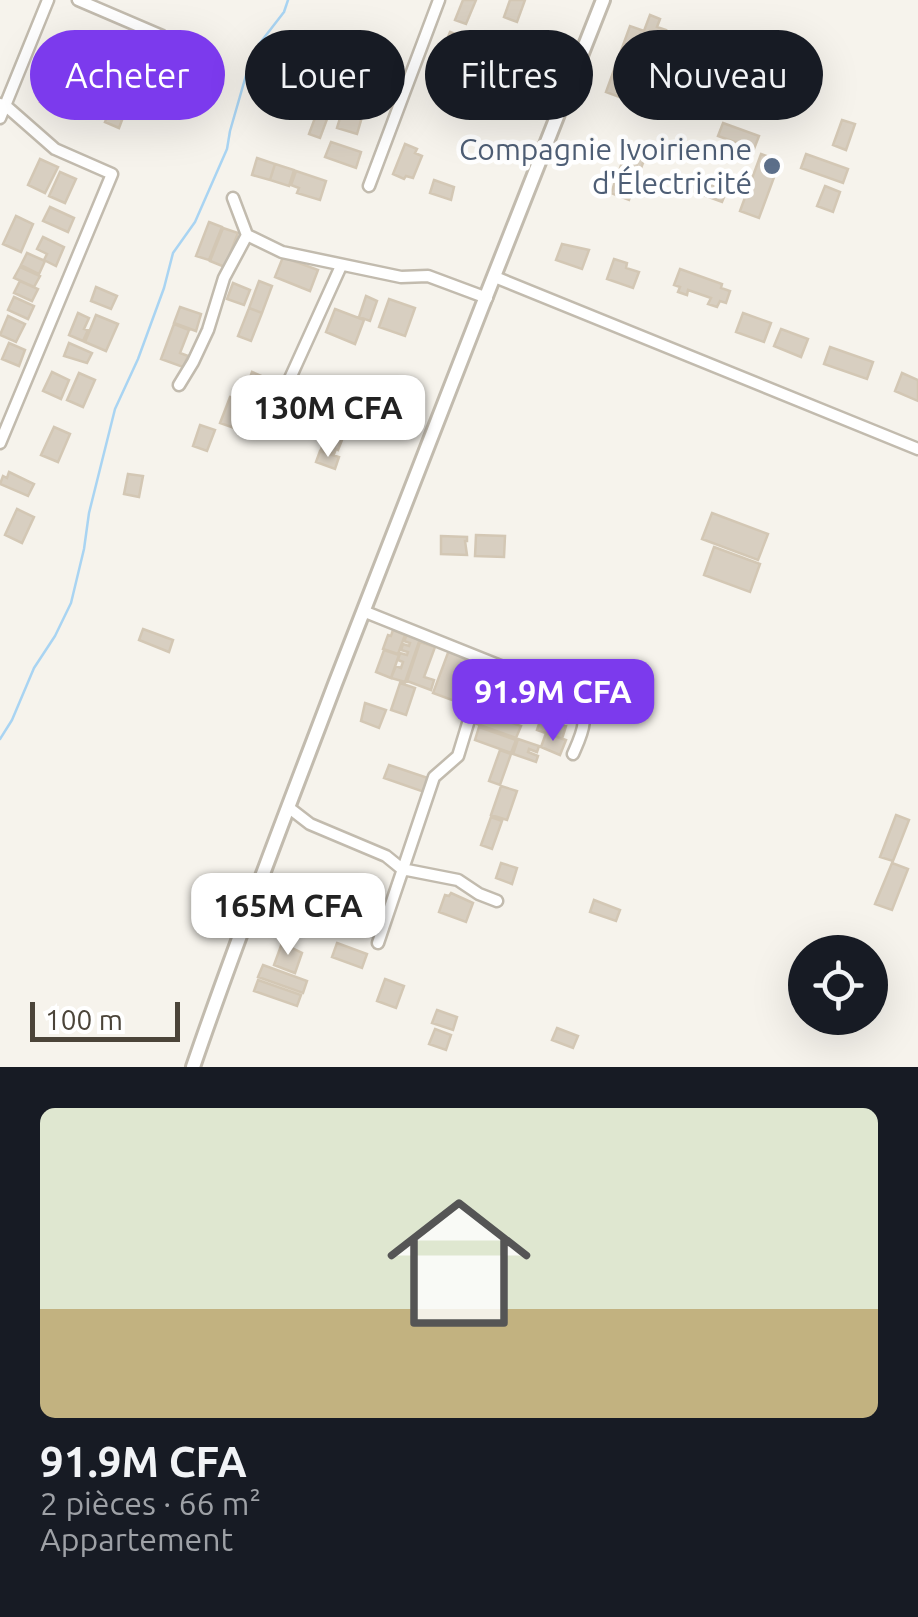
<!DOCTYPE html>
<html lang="fr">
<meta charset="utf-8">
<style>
:root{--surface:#171b24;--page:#20242c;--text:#f1f3f6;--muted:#9ea1a6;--line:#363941;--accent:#7c3aed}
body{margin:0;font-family:Ubuntu,sans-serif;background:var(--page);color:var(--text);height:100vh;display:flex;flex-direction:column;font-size:38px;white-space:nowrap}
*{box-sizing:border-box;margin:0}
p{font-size:32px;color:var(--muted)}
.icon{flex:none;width:55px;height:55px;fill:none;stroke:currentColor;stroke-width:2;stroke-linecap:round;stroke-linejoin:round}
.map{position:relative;height:1067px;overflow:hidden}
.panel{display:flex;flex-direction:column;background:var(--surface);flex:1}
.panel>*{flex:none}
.top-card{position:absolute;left:30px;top:30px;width:860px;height:90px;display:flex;gap:20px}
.tools{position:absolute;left:788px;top:935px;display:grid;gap:20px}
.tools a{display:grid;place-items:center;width:100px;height:100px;border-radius:50%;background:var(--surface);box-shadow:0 10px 40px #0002;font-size:50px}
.scale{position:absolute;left:30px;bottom:25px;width:150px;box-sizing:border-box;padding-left:10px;border:5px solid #4b4439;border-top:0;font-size:28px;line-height:35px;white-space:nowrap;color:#4b4439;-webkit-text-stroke:8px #fff;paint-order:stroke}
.price{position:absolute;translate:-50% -85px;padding:0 22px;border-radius:20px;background:#fff;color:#222;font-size:32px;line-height:65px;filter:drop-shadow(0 2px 5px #0008)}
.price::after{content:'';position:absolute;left:50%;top:60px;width:30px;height:22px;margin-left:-15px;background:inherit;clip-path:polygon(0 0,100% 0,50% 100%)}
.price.on{background:var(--accent);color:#fff}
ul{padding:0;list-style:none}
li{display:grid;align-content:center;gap:20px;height:530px;padding:0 40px}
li+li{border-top:2px solid var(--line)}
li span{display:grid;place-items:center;height:310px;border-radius:15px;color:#555}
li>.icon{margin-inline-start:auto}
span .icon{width:180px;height:180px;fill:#fffc;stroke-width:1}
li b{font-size:42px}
.tag{padding:0 35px;border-radius:45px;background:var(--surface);box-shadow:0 10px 40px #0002;font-size:35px;line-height:90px}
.tag.on{background:var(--accent);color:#fff}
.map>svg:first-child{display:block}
.green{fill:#d2eab5}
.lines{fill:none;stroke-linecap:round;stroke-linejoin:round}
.stream{stroke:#a9d4f2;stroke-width:2.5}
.building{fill:#d8cfc1;stroke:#d3c7b4;stroke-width:2.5}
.minor-casing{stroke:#c2bbae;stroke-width:15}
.tertiary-casing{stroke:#c2bbae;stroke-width:18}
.minor{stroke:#fff;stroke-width:10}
.tertiary{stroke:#fff;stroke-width:12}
.service-dot{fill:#5c6f8a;stroke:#fff;stroke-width:4}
.labels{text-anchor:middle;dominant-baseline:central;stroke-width:9;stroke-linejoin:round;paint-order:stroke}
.service-label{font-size:30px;fill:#4e5e75;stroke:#fff;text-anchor:end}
</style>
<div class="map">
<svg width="918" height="1067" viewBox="0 0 918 1067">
<rect width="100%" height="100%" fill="#f6f3ec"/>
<path class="green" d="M666 30 697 41 670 115 639 104Z"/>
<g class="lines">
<path class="stream" d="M0 739 12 720 34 668 55 636 71 603 84 549 89 513 115 409 138 359 164 288 173 253 195 222 227 149 230 131 251 58 260 43 284 12 288 0"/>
</g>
<path class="building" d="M463 0H476L466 24 455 20Z
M510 0H525L517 22 504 17Z
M650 15 660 19 657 27 666 30 656 57 647 53 630 101 606 92 630 26 644 31Z
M450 32 471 40 458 74 440 67 447 50 443 49Z
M71 38 79 41 76 46 84 50 76 71 59 64 62 57 58 55 63 44 67 46Z
M353 42 368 47 369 43 387 50 380 71 356 63 357 59 348 56Z
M104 46 116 52 105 78 93 72 97 62 92 60 97 49 102 51Z
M126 47 153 58 146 73 120 62Z
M156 56 174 64 173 67 177 69 167 87 147 78Z
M56 76 69 81 60 105 46 99Z
M46 87 50 88 46 99 60 105 64 94 71 97 64 112 40 102Z
M76 89 87 94 78 116 66 111Z
M115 99 128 104 119 128 105 122Z
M322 99 333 103 320 138 309 134Z
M346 111 362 117 357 134 337 128 341 115 345 116Z
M842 120 855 124 846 150 833 145Z
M723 123 759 136 754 149 718 136Z
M331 142 361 152 356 168 325 157Z
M405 144 417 149 415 153 422 156 413 178 406 176 404 179 393 174Z
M627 149 646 155 629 200 611 193Z
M761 154 780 161 759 218 740 211Z
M806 154 848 169 843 183 801 168Z
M257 158 275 164 270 180 252 175Z
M40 159 58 167 45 193 28 185Z
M275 164 294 170 289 186 270 180Z
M296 171 326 181 320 200 297 193 299 188 291 185Z
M60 172 76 179 65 203 49 196Z
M688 176 727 190 722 202 684 188Z
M434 180 454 187 451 200 430 193Z
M825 186 840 192 833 212 817 206Z
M50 207 74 218 68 232 43 221Z
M16 216 33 224 21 252 3 244Z
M209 222 222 227 209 260 196 256Z
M223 228 238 233 225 267 210 261Z
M43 237 64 247 56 266 44 260 47 254 37 249Z
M562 244 589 250 582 269 556 260Z
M27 253 45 261 39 274 21 265Z
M283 257 318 270 310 291 275 277Z
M614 259 627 263 626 268 639 272 633 288 607 279Z
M20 267 40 276 34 287 14 278Z
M680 269 722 284 721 288 730 291 726 303 720 301 717 307 708 304 711 298 688 290 687 295 678 292 680 287 674 285Z
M20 281 38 289 32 301 14 293Z
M259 281 272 286 262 313 249 308Z
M233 283 250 290 244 305 227 299Z
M96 287 117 296 111 309 91 301Z
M366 296 377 301 370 321 359 317Z
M14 297 34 306 28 319 8 310Z
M389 299 415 308 405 336 379 327Z
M180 307 201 314 196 331 174 323Z
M249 308 262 313 251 341 238 336Z
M335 309 364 320 355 344 326 332Z
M78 313 89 318 84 329 88 330 83 341 69 335Z
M743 313 771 323 764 342 736 332Z
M96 315 118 324 106 351 85 342Z
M8 316 25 324 16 342 0 335Z
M174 324 189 330 180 353 188 356 183 367 161 359Z
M781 329 808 339 801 357 774 346Z
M9 343 25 350 19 366 2 359Z
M69 343 92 353 87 363 64 356Z
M830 347 873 362 867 379 824 364Z
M52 372 69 380 61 399 43 391Z
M252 372 273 381 266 400 245 392Z
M79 373 95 380 83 407 67 400Z
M902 373 918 380V401L895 391Z
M230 397 244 402 234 428 220 423Z
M200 425 215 430 207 451 193 446Z
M54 427 70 434 58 462 41 455Z
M326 434 342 440 338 450 336 449 334 454 321 450Z
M320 451 339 457 335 469 316 462Z
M9 472 34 484 28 496 0 484 3 476 7 478Z
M128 474 143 476 139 497 124 494Z
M17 509 34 517 22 543 5 535Z
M712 513 768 534 758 560 702 539Z
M476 535 505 536 504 557 475 556Z
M441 536 467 537V541H465L467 555 441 554Z
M714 547 760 564 750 592 704 575Z
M143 629 173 640 169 652 139 640Z
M393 630 405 635 398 654 383 649 388 635 391 636Z
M407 635 420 639 405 682 391 678 396 666 401 668 403 662 398 660 400 653 407 655 408 652 401 650 403 644 409 646 410 643 404 641Z
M420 642 435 647 424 677 434 680 431 690 407 681Z
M384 650 399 655 391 678 376 672Z
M449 650 476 660 460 703 433 693Z
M500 669 513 674 507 694 488 688 493 674 497 676Z
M400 683 415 688 406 715 391 710Z
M365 703 386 710 379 728 361 721Z
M481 712 521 726 516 738 477 724Z
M546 715 564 721 563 725 566 726 562 739 537 730 541 718 545 719Z
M479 727 516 740 511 753 475 740Z
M546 733 566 740 560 755 541 747Z
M518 739 539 746 537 752 529 749 528 752 538 756 536 762 513 754Z
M500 750 511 754 500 785 489 781Z
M389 765 431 779 427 793 384 778Z
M501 786 517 791 507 820 491 815Z
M896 815 909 820 893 861 880 857Z
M491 817 502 821 492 849 481 845Z
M501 863 517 868 512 884 496 878Z
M892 863 908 869 892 910 875 904Z
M451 893 473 903 466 922 439 912 445 895 449 896Z
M594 900 620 910 616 921 590 912Z
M282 943 302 953 295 973 274 965Z
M337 943 367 954 362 968 332 957Z
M263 965 307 981 303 993 258 977Z
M385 979 404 986 396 1008 377 1001Z
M258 980 301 995 297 1006 254 991Z
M437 1010 457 1017 453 1030 432 1023Z
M557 1028 578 1036 573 1048 552 1040Z
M435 1029 451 1035 446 1050 429 1044Z"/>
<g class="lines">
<defs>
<path id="minor" d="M78 0 162 36
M0 104 6 106 55 149 112 174 0 443
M0 118 48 0
M369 186 439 0
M233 198 247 235 282 252 401 277 428 276 487 298
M495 277 918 449
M179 385 193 362 208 330 224 278 247 235
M277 407 341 266
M363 611 575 696C590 719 583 731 573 754
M288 807 310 824 386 856 402 869 458 880 479 894 497 901
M378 943 434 777 458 756 487 661"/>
<path id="tertiary" d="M193 1067C237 938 287 811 335 684 423 455 513 228 603 0"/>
</defs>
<use href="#minor" class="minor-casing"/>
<use href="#tertiary" class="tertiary-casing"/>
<use href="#minor" class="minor"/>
<use href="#tertiary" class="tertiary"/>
</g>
<circle class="service-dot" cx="772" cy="166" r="10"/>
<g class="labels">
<g class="service-label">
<text x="752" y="149">Compagnie Ivoirienne<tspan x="752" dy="34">d'Électricité</tspan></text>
</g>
</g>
</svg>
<div class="tools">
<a><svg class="icon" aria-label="locate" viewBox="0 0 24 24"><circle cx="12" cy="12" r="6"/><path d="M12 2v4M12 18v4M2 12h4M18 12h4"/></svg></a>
</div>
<div class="scale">100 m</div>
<b class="price" style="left:328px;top:460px">130M CFA</b>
<b class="price on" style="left:553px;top:744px">91.9M CFA</b>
<b class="price" style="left:288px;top:958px">165M CFA</b>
<div class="top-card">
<a class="tag on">Acheter</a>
<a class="tag">Louer</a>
<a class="tag">Filtres</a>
<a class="tag">Nouveau</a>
</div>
</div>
<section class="panel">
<ul>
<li><span style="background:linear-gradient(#dfe7d0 65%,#c2b280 0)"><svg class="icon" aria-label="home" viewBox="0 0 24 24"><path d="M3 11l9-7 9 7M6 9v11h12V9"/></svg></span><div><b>91.9M CFA</b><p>2 pièces · 66 m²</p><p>Appartement</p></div></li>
</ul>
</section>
